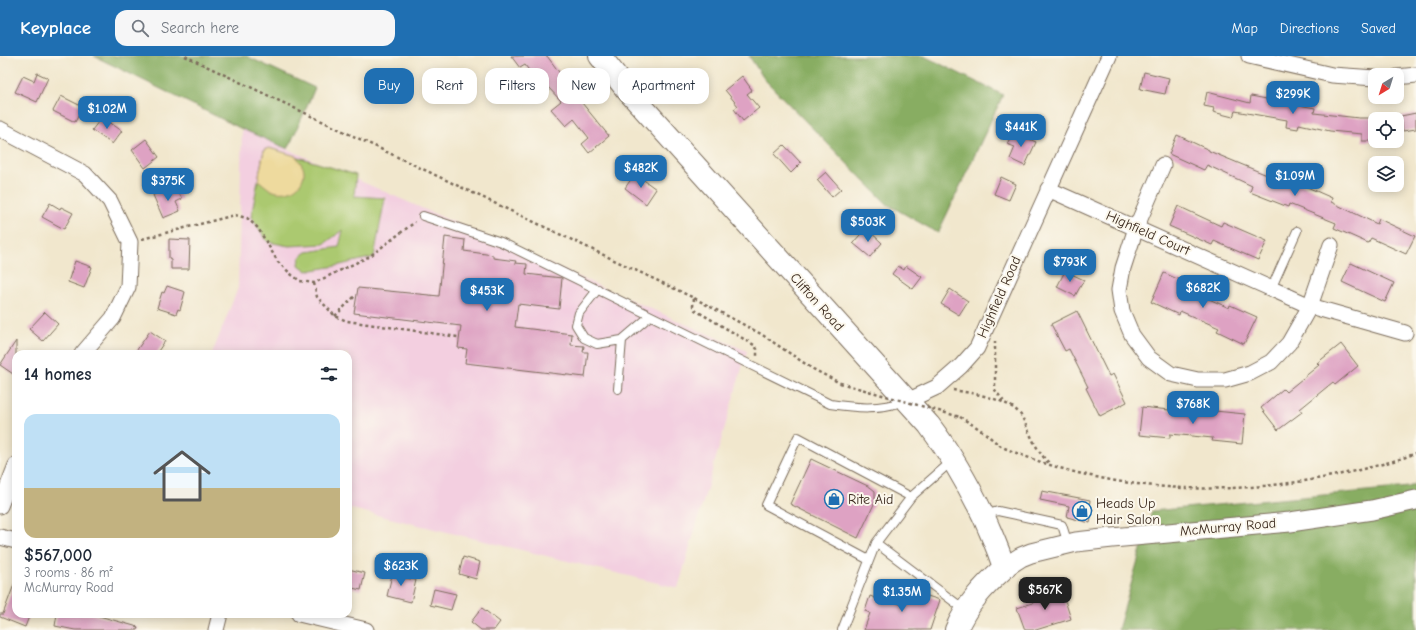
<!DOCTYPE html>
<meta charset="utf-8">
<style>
:root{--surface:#fff;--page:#f6f6f7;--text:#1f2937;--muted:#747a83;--accent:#1f6fb2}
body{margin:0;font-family:"Comic Neue",sans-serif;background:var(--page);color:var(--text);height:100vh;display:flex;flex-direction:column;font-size:15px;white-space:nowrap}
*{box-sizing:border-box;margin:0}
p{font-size:13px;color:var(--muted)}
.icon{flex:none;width:22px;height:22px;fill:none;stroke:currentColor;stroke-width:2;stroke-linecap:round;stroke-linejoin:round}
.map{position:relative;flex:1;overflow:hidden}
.side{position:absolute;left:12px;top:294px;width:340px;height:268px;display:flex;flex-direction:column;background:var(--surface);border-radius:12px;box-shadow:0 2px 10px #0003}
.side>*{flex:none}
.hud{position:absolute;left:364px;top:12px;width:380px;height:36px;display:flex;gap:8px}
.needle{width:26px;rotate:218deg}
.controls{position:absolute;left:1368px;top:12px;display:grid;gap:8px}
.controls a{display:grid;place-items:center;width:36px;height:36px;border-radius:8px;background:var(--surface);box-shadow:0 2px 10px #0003;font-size:20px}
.price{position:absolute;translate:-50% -34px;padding:0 9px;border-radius:8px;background:var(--accent);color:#fff;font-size:13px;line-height:26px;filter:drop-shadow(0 1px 2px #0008)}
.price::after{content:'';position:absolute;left:50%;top:24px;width:12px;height:9px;margin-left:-6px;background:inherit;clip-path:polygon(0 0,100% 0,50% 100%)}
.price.on{background:#222;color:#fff}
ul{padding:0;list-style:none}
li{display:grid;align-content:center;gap:8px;height:212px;padding:0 12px}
li span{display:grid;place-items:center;height:124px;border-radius:12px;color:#555}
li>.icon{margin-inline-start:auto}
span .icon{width:72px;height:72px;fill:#fffc;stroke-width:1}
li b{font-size:17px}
h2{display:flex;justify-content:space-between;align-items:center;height:48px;padding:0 12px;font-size:17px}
.chip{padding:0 14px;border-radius:12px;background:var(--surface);box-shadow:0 2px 10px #0003;font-size:14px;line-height:36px}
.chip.on{background:var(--accent);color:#fff}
header{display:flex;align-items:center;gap:24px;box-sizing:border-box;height:56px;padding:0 20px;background:var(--accent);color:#fff}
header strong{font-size:19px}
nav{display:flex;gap:22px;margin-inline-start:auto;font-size:14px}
.search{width:280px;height:36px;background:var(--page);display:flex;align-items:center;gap:10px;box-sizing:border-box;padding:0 14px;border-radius:12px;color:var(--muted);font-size:15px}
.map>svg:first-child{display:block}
.built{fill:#f3cfe0}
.green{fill:#abc970;stroke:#737a47}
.forest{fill:#88ad62;stroke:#626c40}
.sand{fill:#eeda9e;stroke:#94825e}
.building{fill:#dea2c3}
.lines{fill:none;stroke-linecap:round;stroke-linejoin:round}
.service-casing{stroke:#7b6c5b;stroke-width:10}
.minor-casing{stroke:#7b6c5b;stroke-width:17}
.tertiary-casing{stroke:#7b6c5b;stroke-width:21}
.secondary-casing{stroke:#7b6c5b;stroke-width:24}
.path{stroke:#7b6c5b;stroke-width:2.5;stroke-dasharray:3 3;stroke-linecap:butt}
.service{stroke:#fff;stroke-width:8}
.minor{stroke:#fff;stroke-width:15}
.tertiary{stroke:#fff;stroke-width:19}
.secondary{stroke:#fff;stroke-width:22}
.path-bridge{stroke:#7b6c5b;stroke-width:2.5;stroke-dasharray:3 3;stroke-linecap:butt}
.labels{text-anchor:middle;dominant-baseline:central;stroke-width:4;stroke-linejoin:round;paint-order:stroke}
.street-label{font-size:14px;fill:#3b2a1e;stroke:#fbf7ec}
.poi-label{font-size:14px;fill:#3b2a1e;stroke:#fbf7ec;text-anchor:start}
</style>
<header>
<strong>Keyplace</strong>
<div class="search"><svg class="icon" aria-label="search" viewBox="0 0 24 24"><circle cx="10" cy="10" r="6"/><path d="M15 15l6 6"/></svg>Search here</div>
<nav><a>Map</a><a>Directions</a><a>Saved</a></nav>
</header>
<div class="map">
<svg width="1416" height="574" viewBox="0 0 1416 574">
<rect width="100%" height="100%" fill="#fbf7ec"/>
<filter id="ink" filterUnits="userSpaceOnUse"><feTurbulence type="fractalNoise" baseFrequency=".025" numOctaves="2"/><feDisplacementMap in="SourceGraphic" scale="8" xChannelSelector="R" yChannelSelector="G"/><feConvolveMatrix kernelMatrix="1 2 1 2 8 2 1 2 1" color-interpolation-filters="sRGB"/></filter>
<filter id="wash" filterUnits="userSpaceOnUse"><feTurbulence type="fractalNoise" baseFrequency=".012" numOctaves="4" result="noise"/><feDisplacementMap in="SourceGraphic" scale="16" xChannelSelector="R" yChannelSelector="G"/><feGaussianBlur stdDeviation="0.9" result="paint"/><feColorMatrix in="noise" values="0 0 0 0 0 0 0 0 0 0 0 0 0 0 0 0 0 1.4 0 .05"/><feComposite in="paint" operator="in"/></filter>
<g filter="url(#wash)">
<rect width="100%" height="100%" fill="#f1e7cd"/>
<path class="built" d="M242 73 747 295 678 532 348 452V298H212L238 232Z"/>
<path class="green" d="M269 92 356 119 354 140 385 142 374 201 336 210 307 215 299 209 300 201 307 196 339 191 343 174 324 188 289 190 268 186 251 161 264 94Z"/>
<path class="forest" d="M94 0H246L315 32 288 93 242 73Z
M749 0H924L1003 39 938 177 887 148 765 24Z
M1416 427V574H1118L1152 455 1409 431Z"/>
<path class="sand" d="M269 92 296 100C299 104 303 110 304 114 305 132 286 141 271 134 266 131 262 127 258 124L264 94Z"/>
<g id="blocks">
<path class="building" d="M511 0H547L565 24 564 25 609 80 589 97 582 88 589 82 574 63 566 70 551 53 561 45 547 30 543 33 525 9 520 12Z
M1144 16 1169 22 1165 38 1140 33Z
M37 17 48 22 37 46 15 36 23 20 34 25Z
M742 20 752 34 747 38 759 52 743 65 734 53 738 50 725 34Z
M1207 36 1250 47 1251 40 1282 46 1315 52 1314 57 1359 62H1375V85H1362V78L1330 75 1299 68 1298 73 1286 71 1287 64 1235 55 1233 61 1213 56 1214 52 1204 50Z
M61 40 83 51 75 66 53 55Z
M1416 57V73L1403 75 1401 60Z
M102 61 122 75 112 88 92 74Z
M1013 76 1036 86 1025 110 1010 103 1015 91 1007 88Z
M1177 79 1209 94V95L1296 131 1298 127 1332 142 1331 146 1377 168 1379 163 1415 180 1406 198 1371 182 1368 187 1334 172 1336 167 1289 148 1288 151 1250 136 1252 130 1207 109 1204 114 1169 98Z
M146 83 159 101 145 112 132 94Z
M784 89 801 107 791 117 774 98Z
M826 116 841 133 832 141 817 124Z
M634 119 640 124 641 122 656 133 646 148 625 132Z
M1001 121 1016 128 1009 144 994 138Z
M170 132 172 135 177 133 182 143 176 146 180 155 163 162 153 139Z
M50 147 60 153 61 151 73 157 64 173 42 161Z
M1178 150 1221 170 1223 166 1267 185 1258 204 1214 185 1212 189 1169 170Z
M866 172 882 187 870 201 853 187Z
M445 181 465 184 464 195 493 199V202L516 205 515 207 527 208 526 218 562 222 559 253 518 248 515 271 572 278 571 289 584 290 583 296H588L585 321 465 307 467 293 458 292 461 270 354 257 358 232 439 240Z
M169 183 190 184 189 213H171V203L169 202Z
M75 205 92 211 84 232 68 226Z
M1351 207 1394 227 1385 246 1342 226Z
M898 210 904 214 906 210 922 221 913 233 892 218Z
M1065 215 1084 224 1075 240 1057 231Z
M1164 217 1191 229 1189 234 1229 252 1230 249 1257 261 1244 288 1217 275 1219 272 1180 255 1179 259 1151 246Z
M167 230 185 236 180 254 178 253 176 258 157 252 162 236 164 237Z
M950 233 968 245 959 259 941 248Z
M1077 255 1109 320 1113 318 1127 346 1100 360 1086 332 1088 331 1069 293 1065 295 1051 268Z
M45 256 58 268 43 285 29 273Z
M150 275 165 285 156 298H134Z
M16 285V320L0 309Z
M1341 288 1358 310 1335 329 1333 326 1300 353 1302 356 1278 374 1261 352 1283 333 1286 336 1319 309 1317 307Z
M1142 351 1214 359 1215 355 1245 358 1242 388 1212 385 1213 382 1170 378V382L1139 379Z
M811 403 870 431 875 435V446L858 482 790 448Z
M1042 435 1090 444 1089 452 1093 453 1090 467 1067 461 1069 450 1040 444Z
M463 501 480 506 476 523 459 518Z
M348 513 365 517 361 534 348 531Z
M393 515 406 518 405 522 416 524 411 546 387 540Z
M15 526 16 558H30L25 571 0 561V558H3Z
M1061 532 1071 563 1036 574H1025L1017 552 1033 547 1032 542Z
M434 533 456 538 451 554 430 549Z
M905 535 917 539 918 537 940 544 930 574H864L870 557 865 555 870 540 875 542 876 539 900 548Z
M482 552 500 566 494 574H481L471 566Z
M57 558H92L138 571 137 574H75L55 570Z"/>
</g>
</g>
<g filter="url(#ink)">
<use href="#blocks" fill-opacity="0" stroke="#7b6c5b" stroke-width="1"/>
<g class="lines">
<defs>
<path id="service" d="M423 160 501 186 830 348C857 352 879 354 905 345
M598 233 579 257 576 269 584 282 597 288 622 284 650 260
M1271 233 1297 175
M618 333 622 284
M911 441 876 487 965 554
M984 459 998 455 1062 469 1068 488
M869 504 766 449 798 381 911 441 953 404
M842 574 876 487"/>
<path id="minor" d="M1249 0 1332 19 1375 22
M1397 21 1416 19
M0 73 85 118 110 145 130 186 128 231 113 262 82 298
M1163 109 1136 172 1123 212 1119 234 1122 255 1132 279 1149 302 1171 318 1198 324H1225L1250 317 1271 306 1289 287 1310 250 1331 189
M1048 133 1310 250 1405 277
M907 345 937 331 961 310 977 292 1109 0
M0 450 16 409
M0 481 16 485
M299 558 366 574
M216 574 220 558"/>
<path id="tertiary" d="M1004 512 1021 501 1031 497 1076 486 1112 482 1290 466 1372 454 1416 444"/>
<path id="secondary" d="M600 0 627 34 929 369C951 398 968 428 984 461 991 478 999 494 1004 512 984 530 967 548 956 574"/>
</defs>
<use href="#service" class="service-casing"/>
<use href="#minor" class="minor-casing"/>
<use href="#tertiary" class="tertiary-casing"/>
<use href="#secondary" class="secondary-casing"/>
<path class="path" d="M185 0 694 242 761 278 813 313 840 327
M142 183 235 159 247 162 258 172 278 206 292 219 300 225 314 227 370 200 415 166
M314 227 317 241 335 260 347 265 458 281
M694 242 693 250 695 254 754 289 757 293V302
M335 260 355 240
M995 285V334L1005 347
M953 334C972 337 1012 343 1022 361 1030 377 1036 395 1049 407
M960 361C968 366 977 371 985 377 992 383 999 390 1007 393 1116 440 1241 442 1355 415 1375 410 1397 405 1416 397"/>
<use href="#service" class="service"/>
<use href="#minor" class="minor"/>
<use href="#tertiary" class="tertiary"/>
<use href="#secondary" class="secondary"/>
<path class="path-bridge" d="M840 327 960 361"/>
</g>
</g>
<defs>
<symbol id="shop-ring" viewBox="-11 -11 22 22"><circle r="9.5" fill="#fbf7ec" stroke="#1f6fb2" stroke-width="1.5"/><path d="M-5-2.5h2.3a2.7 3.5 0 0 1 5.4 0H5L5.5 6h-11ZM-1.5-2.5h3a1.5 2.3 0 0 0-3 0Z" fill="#1f6fb2"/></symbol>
</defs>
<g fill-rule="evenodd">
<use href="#shop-ring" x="823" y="432" width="22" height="22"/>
<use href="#shop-ring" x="1071" y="444" width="22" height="22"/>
</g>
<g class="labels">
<g class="street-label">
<text transform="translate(1148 177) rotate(24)">Highfield Court</text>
<text transform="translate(999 241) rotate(-66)">Highfield Road</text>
<text transform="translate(817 246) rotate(48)">Clifton Road</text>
<text transform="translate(1228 471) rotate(-5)">McMurray Road</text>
</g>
<g class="poi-label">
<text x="848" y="443">Rite Aid</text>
<text x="1096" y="447">Heads Up<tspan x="1096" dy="16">Hair Salon</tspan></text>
</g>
</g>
</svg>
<div class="controls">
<a><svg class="needle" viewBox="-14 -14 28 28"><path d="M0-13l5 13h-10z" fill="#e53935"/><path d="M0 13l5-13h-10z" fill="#747a83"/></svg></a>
<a><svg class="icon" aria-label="locate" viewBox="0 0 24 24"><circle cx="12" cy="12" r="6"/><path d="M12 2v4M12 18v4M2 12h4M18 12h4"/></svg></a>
<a><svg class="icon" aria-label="layers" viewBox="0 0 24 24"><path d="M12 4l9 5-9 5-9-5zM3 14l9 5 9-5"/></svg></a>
</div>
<b class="price" style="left:1293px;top:59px">$299K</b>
<b class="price" style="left:107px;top:74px">$1.02M</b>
<b class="price" style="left:1021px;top:92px">$441K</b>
<b class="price" style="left:641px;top:133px">$482K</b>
<b class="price" style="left:1295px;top:141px">$1.09M</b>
<b class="price" style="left:168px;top:146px">$375K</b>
<b class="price" style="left:868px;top:187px">$503K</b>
<b class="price" style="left:1070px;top:227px">$793K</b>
<b class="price" style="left:1203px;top:253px">$682K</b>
<b class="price" style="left:487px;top:256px">$453K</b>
<b class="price" style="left:1193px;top:369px">$768K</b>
<b class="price" style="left:401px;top:531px">$623K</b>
<b class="price on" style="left:1045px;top:555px">$567K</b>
<b class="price" style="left:902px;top:557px">$1.35M</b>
<div class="hud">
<a class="chip on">Buy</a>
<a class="chip">Rent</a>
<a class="chip">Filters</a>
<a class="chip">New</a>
<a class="chip">Apartment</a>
</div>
<section class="side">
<h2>14 homes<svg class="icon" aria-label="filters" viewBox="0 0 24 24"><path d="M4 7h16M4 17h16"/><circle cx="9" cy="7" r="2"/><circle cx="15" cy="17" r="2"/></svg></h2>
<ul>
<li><span style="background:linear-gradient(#bfe0f5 60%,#c2b280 0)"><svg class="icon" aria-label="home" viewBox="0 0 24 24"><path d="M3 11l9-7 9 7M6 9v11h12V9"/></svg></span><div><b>$567,000</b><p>3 rooms · 86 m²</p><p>McMurray Road</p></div></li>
</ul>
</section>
</div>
